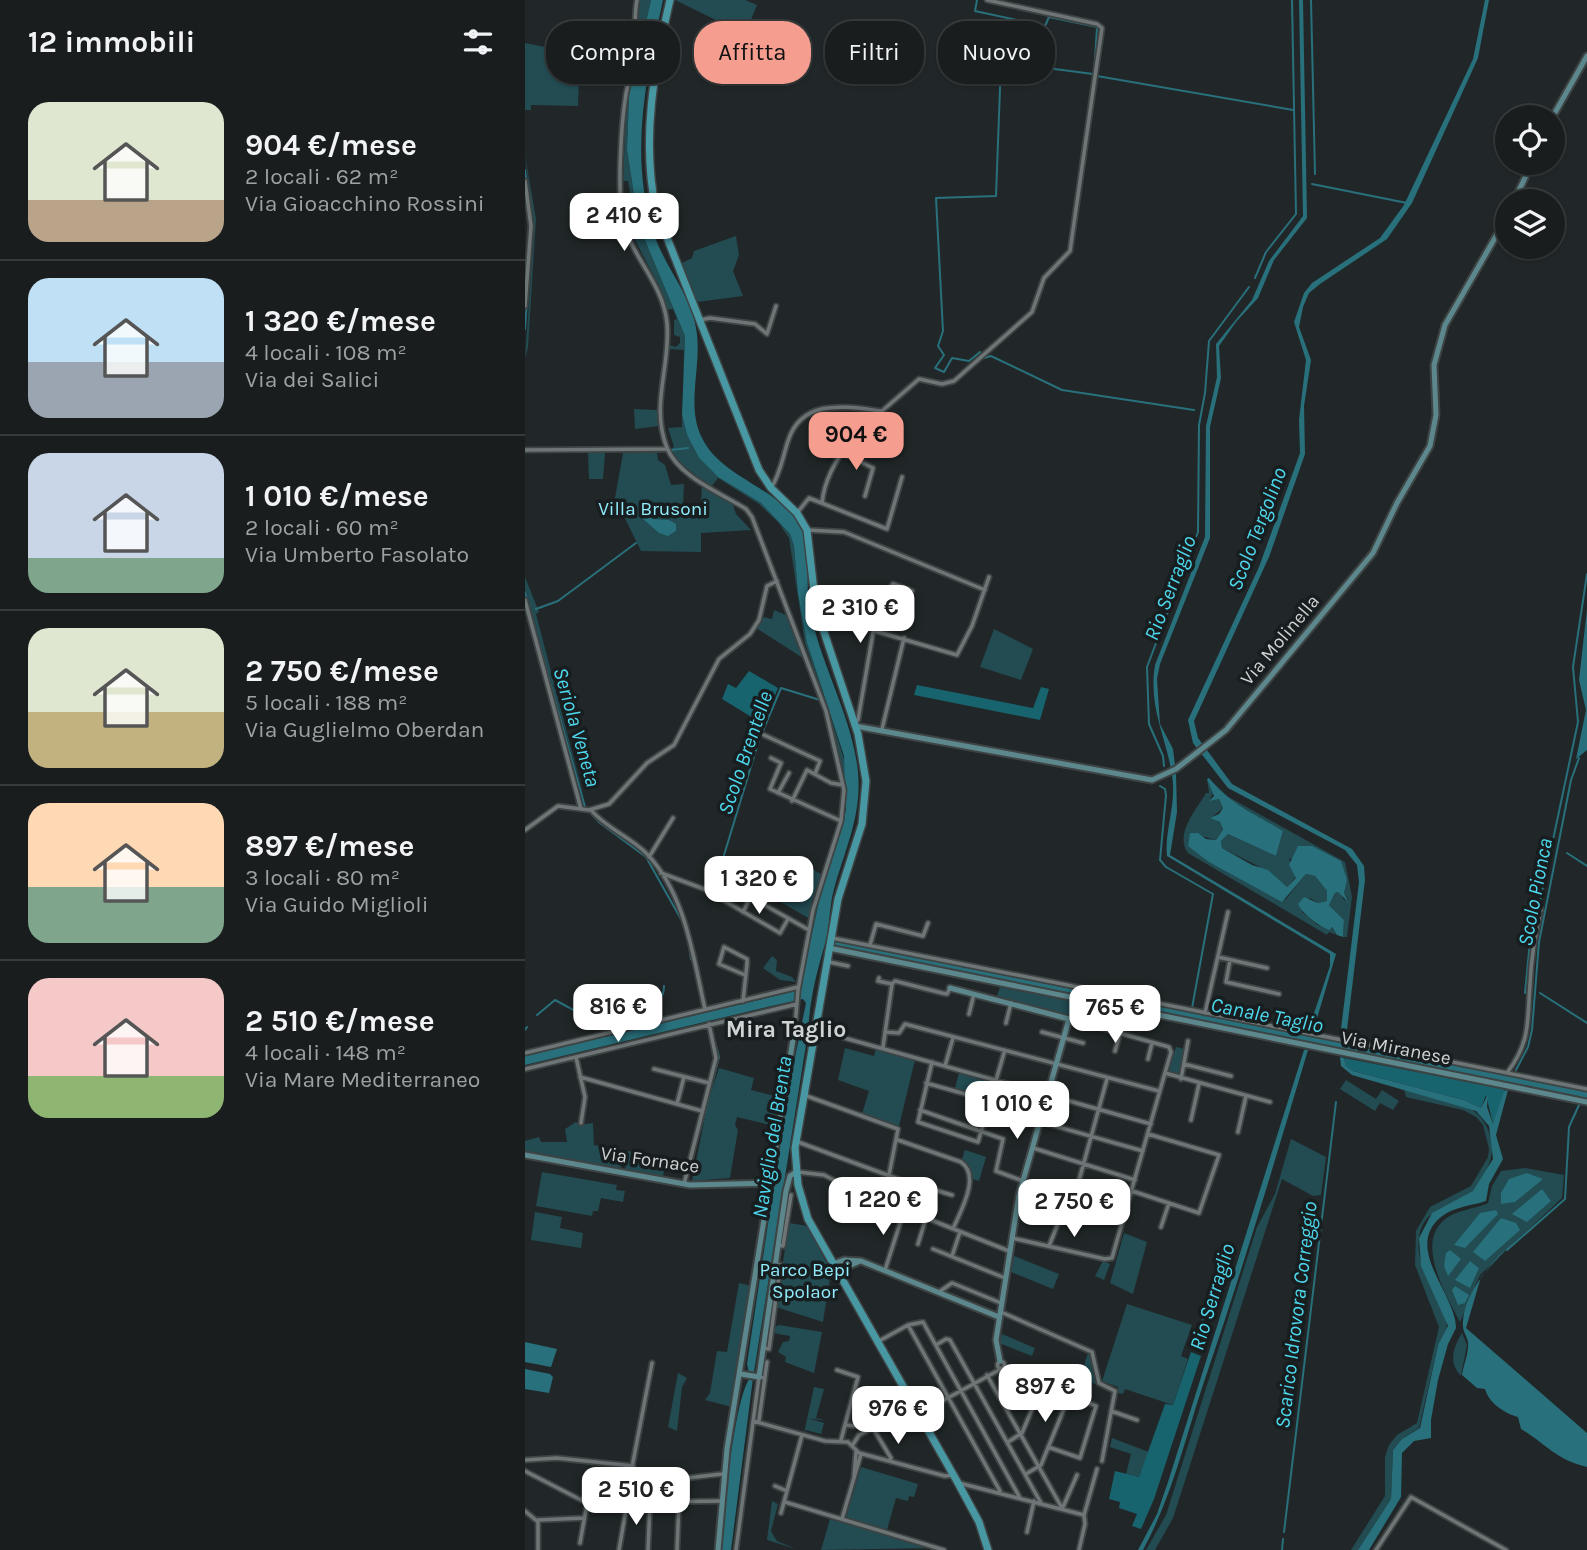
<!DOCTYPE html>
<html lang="it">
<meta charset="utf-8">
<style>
:root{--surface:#191d1e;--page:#222627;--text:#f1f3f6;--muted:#9fa2a4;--line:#373b3c;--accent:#f59d8e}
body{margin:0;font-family:Karla,sans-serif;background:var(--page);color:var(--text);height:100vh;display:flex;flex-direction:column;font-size:26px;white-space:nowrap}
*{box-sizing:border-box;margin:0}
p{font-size:23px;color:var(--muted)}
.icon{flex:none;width:38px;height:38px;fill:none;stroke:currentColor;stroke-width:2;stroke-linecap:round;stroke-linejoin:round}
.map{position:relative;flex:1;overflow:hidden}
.panel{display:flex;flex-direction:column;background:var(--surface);width:525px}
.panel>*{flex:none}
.guide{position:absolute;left:21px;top:21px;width:665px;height:63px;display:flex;gap:14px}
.controls{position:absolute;left:970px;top:105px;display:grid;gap:14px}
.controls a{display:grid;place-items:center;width:70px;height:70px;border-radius:50%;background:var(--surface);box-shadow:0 2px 5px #0004,0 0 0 2px var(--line);font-size:35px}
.price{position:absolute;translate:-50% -60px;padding:0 16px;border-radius:14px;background:#fff;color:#222;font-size:23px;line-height:46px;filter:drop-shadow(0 2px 4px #0008)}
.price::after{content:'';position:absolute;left:50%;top:42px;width:21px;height:16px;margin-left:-10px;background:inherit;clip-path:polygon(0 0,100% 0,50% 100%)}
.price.selected{background:var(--accent);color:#111}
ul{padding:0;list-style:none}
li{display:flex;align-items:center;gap:21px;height:175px;padding:0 28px}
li+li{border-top:2px solid var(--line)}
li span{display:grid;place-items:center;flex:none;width:196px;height:140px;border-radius:21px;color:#555}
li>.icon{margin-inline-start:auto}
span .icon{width:84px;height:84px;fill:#fffc;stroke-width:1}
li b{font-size:30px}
h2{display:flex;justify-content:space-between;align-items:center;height:84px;padding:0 28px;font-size:30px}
.chip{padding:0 24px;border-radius:28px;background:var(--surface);box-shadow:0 2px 5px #0004,0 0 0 2px var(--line);font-size:24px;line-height:63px}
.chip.selected{background:var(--accent);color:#111}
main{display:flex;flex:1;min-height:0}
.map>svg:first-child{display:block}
.green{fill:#224b52}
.forest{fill:#17636e}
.water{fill:#28707b}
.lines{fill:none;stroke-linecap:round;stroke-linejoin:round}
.stream{stroke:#28707b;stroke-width:2}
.street-casing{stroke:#3e4343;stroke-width:7}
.secondary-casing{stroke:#3e4343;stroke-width:9}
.primary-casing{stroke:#3e4343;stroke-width:10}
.street{stroke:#6e7576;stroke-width:3.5}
.secondary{stroke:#5b878d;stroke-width:5}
.primary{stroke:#4898a4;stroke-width:7}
.labels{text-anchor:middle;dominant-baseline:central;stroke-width:7;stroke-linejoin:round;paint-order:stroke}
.park-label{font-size:19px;fill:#90ecfc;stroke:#181d1f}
.street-label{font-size:19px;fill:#cfd3d3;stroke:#181d1f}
.water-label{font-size:21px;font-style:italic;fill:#4dd8ed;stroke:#181d1f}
.quarter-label{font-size:23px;font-weight:bold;fill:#cfd3d3;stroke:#181d1f}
</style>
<main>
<section class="panel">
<h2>12 immobili<svg class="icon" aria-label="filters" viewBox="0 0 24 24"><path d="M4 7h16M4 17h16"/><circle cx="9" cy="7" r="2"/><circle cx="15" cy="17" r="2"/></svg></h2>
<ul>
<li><span style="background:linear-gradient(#dfe7d0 70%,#b9a48a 0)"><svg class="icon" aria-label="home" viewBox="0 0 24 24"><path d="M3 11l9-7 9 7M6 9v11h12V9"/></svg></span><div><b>904 €/mese</b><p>2 locali · 62 m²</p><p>Via Gioacchino Rossini</p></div></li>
<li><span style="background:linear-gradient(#bfe0f5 60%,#9aa5b1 0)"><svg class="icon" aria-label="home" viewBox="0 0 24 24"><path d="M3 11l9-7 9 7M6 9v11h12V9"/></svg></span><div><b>1 320 €/mese</b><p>4 locali · 108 m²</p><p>Via dei Salici</p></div></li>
<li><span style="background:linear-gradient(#c9d6e8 75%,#7fa58c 0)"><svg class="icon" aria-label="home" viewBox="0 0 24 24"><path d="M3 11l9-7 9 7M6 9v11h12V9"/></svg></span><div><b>1 010 €/mese</b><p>2 locali · 60 m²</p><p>Via Umberto Fasolato</p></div></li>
<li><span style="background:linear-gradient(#dfe7d0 60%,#c2b280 0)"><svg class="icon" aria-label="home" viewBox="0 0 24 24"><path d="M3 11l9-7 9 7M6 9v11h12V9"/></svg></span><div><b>2 750 €/mese</b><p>5 locali · 188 m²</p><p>Via Guglielmo Oberdan</p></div></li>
<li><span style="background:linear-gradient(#ffd9b3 60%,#7fa58c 0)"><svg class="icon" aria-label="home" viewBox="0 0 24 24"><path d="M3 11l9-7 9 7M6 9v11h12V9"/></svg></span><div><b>897 €/mese</b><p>3 locali · 80 m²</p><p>Via Guido Miglioli</p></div></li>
<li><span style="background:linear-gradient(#f6c9c9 70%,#8fb573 0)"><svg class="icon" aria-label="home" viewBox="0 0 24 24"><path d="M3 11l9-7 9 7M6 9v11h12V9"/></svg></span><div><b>2 510 €/mese</b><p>4 locali · 148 m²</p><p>Via Mare Mediterraneo</p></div></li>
</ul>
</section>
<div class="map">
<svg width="1062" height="1550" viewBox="0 0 1062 1550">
<rect width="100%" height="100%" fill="#212728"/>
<path class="green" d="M114 0H126L104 95 102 150 114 226 160 336 157 415 162 435 174 458 193 477 236 503 265 534 269 546 273 594 282 643 320 762V817L296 892 276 984 290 908 316 826 319 780 303 711 280 643 264 538 254 523 234 504 193 478 186 487 155 463 144 449 149 447 143 428 157 427 159 350 143 349 144 345 151 347 155 343V337L149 335V320L152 319 148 309 141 310 134 286 100 221 110 220 103 181H98L101 106 112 54Z
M150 0H220L232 5 223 27 199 19 197 23Z
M0 43 55 54 53 106 6 105V110H0Z
M0 155 11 219 3 347 0 358 9 232Z
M211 236 214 255 208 271 218 296 172 302 155 264 167 258 169 251Z
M109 409 132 410 134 426 110 429Z
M132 451 133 460 140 465 146 485 159 484 158 506H176L177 484 207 502 211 514 226 530 176 533V552L116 551 90 498 98 453Z
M63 453H80L78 479H64Z
M0 577 14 612 11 614 62 809 0 588Z
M249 610 263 616 281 660 231 628 238 617 247 619Z
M469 629 508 649 496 680 455 667Z
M684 778 702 796 820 862 827 897 822 937H818L819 920 804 905 810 893 814 892 819 900 824 901 819 893 822 880 764 858 771 877 762 887 733 866 697 848 696 841 703 834 751 856 758 831C730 814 705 805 684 778Z
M682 779 689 790 685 800 694 799 698 808 686 818 695 822 698 828 691 840 665 833 760 900 781 874 790 876 802 891V901L793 903 785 898 777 912 793 925 807 928 812 935 804 932 802 935 663 853C649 834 672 809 681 793H684Z
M271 860 296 874 285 919 252 900 270 874 268 867Z
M247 956 252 960 251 971 267 977 271 982 255 980 238 968Z
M475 987 599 1012 594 1030 472 996Z
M651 1047 660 1049 654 1075 643 1072Z
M320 1048 349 1056 351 1048 390 1060 374 1126 337 1114 344 1091 313 1080Z
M194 1068 229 1078 226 1090 257 1098 253 1127 212 1117 210 1125 213 1130 205 1178 167 1181 183 1102Z
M434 1073 468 1082 462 1098 430 1088Z
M821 1080 851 1099 857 1090 874 1101 868 1110 855 1103 850 1111 815 1089Z
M879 1089C918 1099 959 1098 967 1143 969 1157 959 1181 948 1191 929 1209 898 1205 894 1238 890 1276 921 1297 922 1329L913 1345 894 1428 877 1439 868 1450 866 1499 833 1550H826L860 1496V1457L864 1445 872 1435 892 1423 914 1327 890 1265 891 1231 905 1207 946 1186 963 1157 964 1149 958 1125 951 1117 938 1110 881 1097Z
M51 1122 54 1125 68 1123 69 1145 100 1150 96 1168 0 1152V1141L14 1137 16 1142H42L40 1129Z
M766 1139 801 1157 796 1195 788 1196 757 1179 648 1518 630 1550H621L641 1515 732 1227 750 1194Z
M440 1150 461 1157 454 1181 448 1179 442 1163 437 1159Z
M103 1151 142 1158 138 1176 100 1170Z
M1000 1168 1039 1175 1037 1198 955 1275 935 1322C922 1297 891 1245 918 1221 931 1209 949 1210 963 1203L967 1186 976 1171Z
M17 1172 92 1185 91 1190 100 1191 98 1202 76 1198 73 1211H68L67 1216 11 1206Z
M10 1212 37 1217 35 1228 58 1233 56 1248 6 1240Z
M264 1223 283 1226 306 1271 298 1322 251 1307Z
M599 1233 622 1242 608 1294 585 1283Z
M489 1256 534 1274 528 1289 486 1272Z
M578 1261 585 1264 579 1280 570 1276Z
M214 1283 227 1286 207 1407 180 1400 185 1393 192 1351 202 1352Z
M602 1304 667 1325 656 1356 663 1359 648 1405 600 1389 598 1394 593 1393V1387L577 1381Z
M254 1325 297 1332 289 1373 260 1362 261 1357 253 1352 258 1342 264 1341 265 1336 248 1333 249 1327Z
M937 1333 942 1345 936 1376C923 1362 928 1348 937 1333Z
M477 1334 510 1348 507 1356 474 1343Z
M563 1353 566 1356 572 1385 555 1377Z
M153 1373 162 1378 157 1387 152 1431 143 1427Z
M289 1387 299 1389 291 1418 302 1421 283 1418 299 1423 296 1434 281 1430 279 1433Z
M587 1438 624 1452 614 1477 601 1474 606 1454 585 1447Z
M336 1467 393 1484 389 1497 384 1496 383 1501 371 1498 362 1530 321 1517Z
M247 1501 253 1504 246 1531 252 1541 271 1549 242 1540Z
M305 1519 408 1548 296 1550Z"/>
<path class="forest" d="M224 671 253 688 238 724 197 699 203 684 211 688Z
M392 685 508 708 516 687 524 689 515 720 389 695Z
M819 1058 980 1089 971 1121 968 1124 961 1095 956 1108 939 1100 828 1071 821 1066Z
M666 1352 676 1356 629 1499 616 1529 607 1526 612 1514 594 1508 595 1502 584 1499 590 1471 614 1477 640 1404 648 1405Z"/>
<path class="water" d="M126 0H138C121 79 103 157 130 237 141 268 166 296 171 328 178 364 160 405 177 438 196 477 249 486 273 522 288 545 280 578 284 604 293 660 324 709 332 764 339 811 321 846 309 889 304 907 305 927 300 944 291 975 285 998 283 1032L228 1378 206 1550H196C198 1517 209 1399 225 1378L222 1364 262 1097 281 1003 278 999 242 1007 0 1065V1056L275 990 296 892 321 810 319 756 282 643 273 594 269 546 265 534 236 503 193 477 174 458 162 435 157 415 160 336 114 226 102 150 104 95Z
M774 0H778L782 218 749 260 733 298 711 322 694 346 696 378 685 427V538L635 664 632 679 635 724 648 749 651 773 652 812 645 855 811 954 788 1032 783 1031 805 966V954L642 856C639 831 652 804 647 775 641 736 623 707 630 665L680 537 681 426 692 377 691 344 727 300 744 261 778 216Z
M960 0H964L953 58 887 203 862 239 795 284 784 293 778 307 774 327 786 360 779 406 780 454 744 557 669 721 673 738 707 784 827 849 839 866 840 880 821 1038 815 1037 834 882 832 865 820 850 703 788 668 743 663 720 734 567 775 453 774 420 781 360 769 322 779 293 787 283 855 238 879 205 948 59Z
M121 512 128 519 144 520 151 524V531L143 536 134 533 118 519Z
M1062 609V750L1051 759 1061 710 1054 680Z
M684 778C707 806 729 813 758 831L751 856 703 834 696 841 697 848 727 865 743 870 762 887 771 878 764 865 773 846H787L816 861 822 880 819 893 824 903 813 892 810 893 804 905 819 920 818 937 812 935 807 927 804 930C793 925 778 915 773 904L779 897 793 903 802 901V891L790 876 781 874 757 902 684 862 663 846 665 833H673L681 839 691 840 698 829 695 822 685 818 694 814 698 808 694 799 684 801 689 796 682 779Z
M308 941 1062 1092V1099L324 949 310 946Z
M779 1050H783C751 1157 719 1265 683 1370 662 1430 649 1493 618 1550H613L632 1514 643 1482Z
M815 1057 819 1058 821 1066 828 1071 939 1100 956 1108 963 1094 962 1107 968 1124 979 1091 983 1090 971 1135 978 1159 964 1184 961 1201C947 1206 930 1206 916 1217 878 1248 931 1294 931 1328L923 1344 913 1380 906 1420V1438L889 1441 877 1453 876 1497 844 1550H833L866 1499 868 1450 877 1439 895 1428 913 1345 923 1326 896 1266 894 1238 907 1213 948 1191 968 1159 964 1126 951 1111 827 1075 816 1066Z
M1002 1173 1018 1179 990 1202 976 1204V1193L984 1179Z
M1017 1189 1026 1201 1002 1222 987 1214Z
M971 1210 973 1214 940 1248 929 1245 955 1213Z
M976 1218 991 1223 995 1230 960 1261 948 1252Z
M981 1249 956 1277 941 1328 1062 1433V1467C1031 1460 1021 1444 996 1429L993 1417C979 1413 964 1403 960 1389L952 1388 937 1375C939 1363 944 1353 943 1342 942 1336 938 1332 938 1326 936 1299 963 1266 981 1249Z
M925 1250 936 1259 923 1276 919 1266 921 1253Z
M945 1261 954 1268 945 1288 930 1280Z
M930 1286 944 1295 940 1303 933 1305 927 1290Z
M0 1342 32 1349 26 1367 0 1362Z
M0 1369 25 1374 28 1377 24 1393 0 1389Z"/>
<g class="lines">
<path class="stream" d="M452 0 450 11 520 26 524 17 572 27 569 75
M786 0 790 174
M572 76 768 110
M0 170 7 224
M787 184 882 203
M730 278 741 252 771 214 767 0
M0 329 7 229
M455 352 444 361 427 358 419 372 410 368 419 355 413 346 418 331 411 198 471 196 476 62 568 74
M459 358 466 356 537 390 669 410
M146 450 163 448
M0 592 60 807 75 823 121 857 157 921
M11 609 33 601 111 543
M639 766 638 756 624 724 622 667 673 532 674 425 680 393 684 341 724 287
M635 786 640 789 641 795 635 860 641 867 688 894 667 1008
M1042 853 1062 866
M196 865 234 740 256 688 295 700
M1015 901 1053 722 1048 667 1062 574
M163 940 166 959
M1000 993 1005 941
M1015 993 1062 1023
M12 1015 30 1000 65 1019 91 994C106 1002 117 1016 132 1001 138 996 139 993 139 986
M0 1030 2 1027
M991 1070 1003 1047 1007 1030 1014 942 1046 780 1054 758
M175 1131 194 1057 187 1031
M982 1250 1040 1199 1044 1127 1054 1105
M677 1322 691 1277
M104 1500 106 1493
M759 1532 811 1102
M757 1550 758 1539"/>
<defs>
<path id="street" d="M112 0C108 20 112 39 109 58 108 70 103 82 101 94 96 124 92 192 98 221 107 258 138 283 142 323 146 366 125 405 142 448 154 477 196 493 221 509L227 517 301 711 319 790 316 821 288 910 273 990 270 1027
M0 181 6 226 0 306
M175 320 185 318 230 324 242 334 251 306
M0 450 141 449
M318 453 348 468 340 496
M246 488C255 475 258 456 263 441 277 397 322 407 357 411L394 379 417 384 429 381 507 312 519 278 545 251 577 28 572 24 462 0
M297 503C300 471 320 450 336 422
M272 513 284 498 362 529 377 477
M282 530 319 532 460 590
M291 599 351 615 333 720 329 722
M0 600 56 809
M351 615 352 605 368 584 387 591
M350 631 432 655 447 626 464 577
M357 729 379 638
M239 735 295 761 290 774
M246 758 256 763 245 789 316 821
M253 793 264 773
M267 801 282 770 306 783 318 785
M66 810C81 828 105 837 121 853 161 894 168 957 180 1009
M0 830 33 806 64 810 84 804 122 763 149 745 194 659 225 634 234 620 242 586 252 581
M124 857 148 818
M136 873 179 889 255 933 263 919
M192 878 284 930
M218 912 225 898
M307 938 1062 1089
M345 945 351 924 398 936 403 923
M693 957 742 968
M705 960 701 982 754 994
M304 962 323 966
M354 978 353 981 367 984 370 981 417 993 422 994 425 988
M218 1001 222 964V959L199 947 194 964 220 975
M680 1013 703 912
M444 1014 449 994
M481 1023 486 1003
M291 1030 626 1124
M360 1032 374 1033 380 1024 634 1091
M517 1032 558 1043
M358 1047 367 984
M590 1051 595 1034
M0 1053 273 987
M51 1057 60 1097 56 1123
M623 1059 627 1043
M407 1062 393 1122 453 1142 479 1053
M659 1064 706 1076
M420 1066 428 1038
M0 1069 272 1004
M129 1069 184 1083
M640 1073 745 1102
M982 1073C1006 1041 1002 1022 1005 985 1006 959 1010 934 1016 909L1012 903 1004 904
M55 1077 177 1111
M656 1079 663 1041
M401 1083 465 1101
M279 1095 373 1129 364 1175
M152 1104 159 1077
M463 1107 618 1151
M395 1110 478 1139 471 1171 498 1181
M666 1120 674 1084
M713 1132 721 1096
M373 1140 436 1162C456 1176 436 1210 428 1229
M273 1142 381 1182 379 1211 360 1270
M508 1148 610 1180
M273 1172 299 1175 318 1185 484 1251
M382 1182 427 1195
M159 1184 191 1058 184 1024
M497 1185 599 1219
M607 1191 674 1213 694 1155 623 1134
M548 1202 582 1079
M636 1227 644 1203
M487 1238 580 1259 587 1258 646 1052 644 1047 544 1019
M393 1244 401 1218
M253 1245 258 1246 266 1195
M524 1246 532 1226
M408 1249 480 1278
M427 1256 435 1232
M250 1265H256L252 1288
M414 1292 427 1283 476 1303
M476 1312 567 1352 574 1383 590 1391 577 1461
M383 1325 475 1491
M354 1341 383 1325 398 1322 495 1498
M411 1345 421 1339 425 1340 516 1503
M239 1348 244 1349 251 1297
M472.5 1365a3.5 3.5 0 1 1 7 0a3.5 3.5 0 1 1-7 0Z
M479 1366 571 1406 555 1458 523 1447
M312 1370 333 1377 316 1440
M462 1375 537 1508
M329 1395 386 1408
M345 1400 342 1418 366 1458 364 1461
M586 1411 612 1420
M395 1413 476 1369
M234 1420 242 1362
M228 1421 300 1441 323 1442 334 1453 420 1476 428 1475
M322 1425 329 1426 342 1419
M483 1442 497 1433 518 1383
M327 1446 334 1435 390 1407
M0 1460 32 1458 108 1466
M0 1471 62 1503 197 1501
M501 1474 516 1465 545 1394
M329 1477 331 1452
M106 1482C138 1484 167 1476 199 1474
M106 1482 108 1504
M434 1483 559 1515 560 1524 554 1550
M250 1486 262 1491
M260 1502 419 1550
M100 1504 127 1363
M538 1507 552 1475
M0 1511 12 1521
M256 1513 277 1435
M559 1515 572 1469
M317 1519 336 1454
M502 1532 509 1501
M55 1543 62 1504
M13 1550V1520L59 1518
M94 1550 102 1504
M123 1550 125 1504
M152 1550 154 1502
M211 1550 234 1377 239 1378
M851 1550 886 1497 981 1550"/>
<path id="secondary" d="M1027 118 1062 56
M989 201 1007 163
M330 726 627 780 651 769 701 730 848 553 872 503 905 446 911 415 909 365 920 325 982 217
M304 948 1062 1102
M425 988 544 1019 494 1195 471 1340 475 1361
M0 1155 165 1185 247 1183
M308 1264 319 1260 336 1261 474 1317
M310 1267 319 1268 333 1262
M216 1374 234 1377 261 1191 265 1176 271 1172
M193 1550 202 1449 270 1027 289 1030"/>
<path id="primary" d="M145 0C129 69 116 140 131 210L234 470 246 488 272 513 282 530 291 608 333 734 341 781 337 824 313 899 270 1148 273 1185 283 1219 433 1483 454 1522 463 1550"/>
</defs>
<use href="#street" class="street-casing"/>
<use href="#secondary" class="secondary-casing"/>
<use href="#primary" class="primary-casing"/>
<use href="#street" class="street"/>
<use href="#secondary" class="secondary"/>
<use href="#primary" class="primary"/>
</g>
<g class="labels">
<g class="park-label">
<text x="128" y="509">Villa Brusoni</text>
<text x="280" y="1270">Parco Bepi<tspan x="280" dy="22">Spolaor</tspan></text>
</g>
<g class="street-label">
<text transform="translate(755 640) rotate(-50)">Via Molinella</text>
<text transform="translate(871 1048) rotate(11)">Via Miranese</text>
<text transform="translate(125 1160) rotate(8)">Via Fornace</text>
</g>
<g class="water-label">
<text transform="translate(732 529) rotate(-69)">Scolo Tergolino</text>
<text transform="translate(645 588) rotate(-69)">Rio Serraglio</text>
<text transform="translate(52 727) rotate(74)">Seriola Veneta</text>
<text transform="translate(220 753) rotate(-71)">Scolo Brentelle</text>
<text transform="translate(1010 892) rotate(-79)">Scolo Pionca</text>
<text transform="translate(742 1015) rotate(11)">Canale Taglio</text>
<text transform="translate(247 1137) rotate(-81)">Naviglio del Brenta</text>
<text transform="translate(687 1297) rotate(-73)">Rio Serraglio</text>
<text transform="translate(771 1315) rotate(-83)">Scarico Idrovora Correggio</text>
</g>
<g class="quarter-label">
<text x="261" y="1029">Mira Taglio</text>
</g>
</g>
</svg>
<div class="controls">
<a><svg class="icon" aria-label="locate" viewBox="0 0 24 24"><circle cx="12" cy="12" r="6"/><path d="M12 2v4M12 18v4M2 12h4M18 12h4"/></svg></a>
<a><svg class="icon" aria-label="layers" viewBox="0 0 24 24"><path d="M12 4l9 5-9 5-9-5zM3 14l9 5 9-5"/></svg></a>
</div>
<b class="price" style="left:99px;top:253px">2 410 €</b>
<b class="price selected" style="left:331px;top:472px">904 €</b>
<b class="price" style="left:335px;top:645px">2 310 €</b>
<b class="price" style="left:234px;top:916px">1 320 €</b>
<b class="price" style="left:93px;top:1044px">816 €</b>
<b class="price" style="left:590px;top:1045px">765 €</b>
<b class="price" style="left:492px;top:1141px">1 010 €</b>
<b class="price" style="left:358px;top:1237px">1 220 €</b>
<b class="price" style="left:549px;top:1239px">2 750 €</b>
<b class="price" style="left:520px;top:1424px">897 €</b>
<b class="price" style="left:373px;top:1446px">976 €</b>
<b class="price" style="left:111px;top:1527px">2 510 €</b>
<div class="guide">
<a class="chip">Compra</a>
<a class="chip selected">Affitta</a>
<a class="chip">Filtri</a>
<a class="chip">Nuovo</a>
</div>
</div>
</main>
